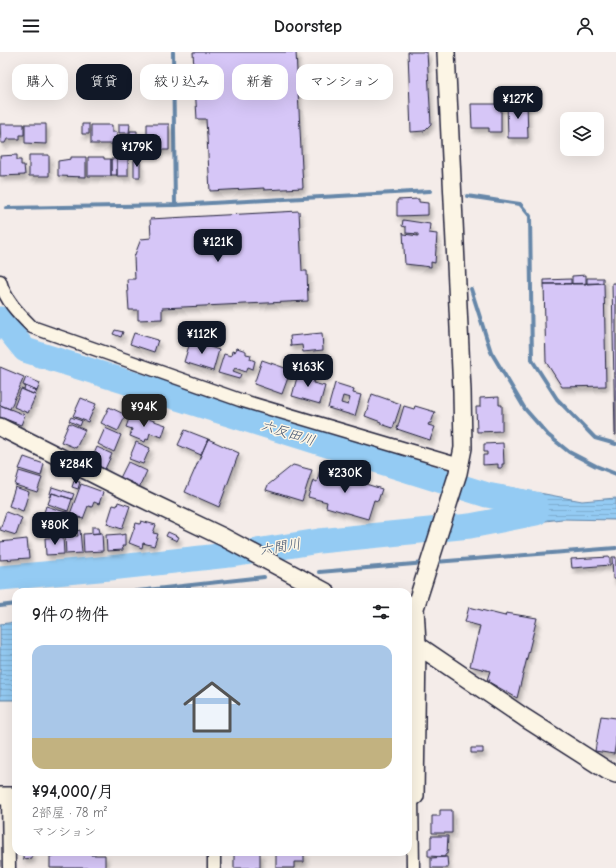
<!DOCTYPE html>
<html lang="ja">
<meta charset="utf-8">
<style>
:root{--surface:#fff;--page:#f2f2f2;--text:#202124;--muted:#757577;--accent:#111827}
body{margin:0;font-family:"Comic Neue","Klee One",sans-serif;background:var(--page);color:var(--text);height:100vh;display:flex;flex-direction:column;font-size:15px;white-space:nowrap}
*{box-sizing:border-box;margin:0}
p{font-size:13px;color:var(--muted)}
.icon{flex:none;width:22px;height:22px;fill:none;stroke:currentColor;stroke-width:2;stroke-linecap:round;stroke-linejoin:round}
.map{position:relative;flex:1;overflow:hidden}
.sheet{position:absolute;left:12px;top:536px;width:400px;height:268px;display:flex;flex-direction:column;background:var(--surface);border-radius:12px;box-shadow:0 4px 16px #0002}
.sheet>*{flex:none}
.guide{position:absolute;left:12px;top:12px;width:400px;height:36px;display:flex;gap:8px}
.tools{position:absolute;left:560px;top:60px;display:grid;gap:8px}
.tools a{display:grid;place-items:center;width:44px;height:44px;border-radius:8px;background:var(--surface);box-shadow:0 4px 16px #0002;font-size:20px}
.price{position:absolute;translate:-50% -34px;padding:0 9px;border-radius:8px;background:var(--accent);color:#fff;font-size:13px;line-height:26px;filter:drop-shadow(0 1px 2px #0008)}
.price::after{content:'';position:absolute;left:50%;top:24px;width:12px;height:9px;margin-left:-6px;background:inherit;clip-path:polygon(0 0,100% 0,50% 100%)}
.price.selected{background:#222;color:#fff}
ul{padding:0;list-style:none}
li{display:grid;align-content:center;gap:8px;height:212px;padding:0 20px}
li span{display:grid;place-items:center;height:124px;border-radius:12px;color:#555}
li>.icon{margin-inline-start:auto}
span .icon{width:72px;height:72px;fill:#fffc;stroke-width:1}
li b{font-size:17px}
h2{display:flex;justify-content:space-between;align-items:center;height:48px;padding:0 20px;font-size:17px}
.chip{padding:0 14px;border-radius:12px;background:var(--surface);box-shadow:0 4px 16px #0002;font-size:14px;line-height:36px}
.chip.selected{background:var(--accent);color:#fff}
header{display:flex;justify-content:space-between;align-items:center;height:52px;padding:0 20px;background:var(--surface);font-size:18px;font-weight:600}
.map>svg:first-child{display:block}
.water{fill:url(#water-rules);stroke:#6687a9}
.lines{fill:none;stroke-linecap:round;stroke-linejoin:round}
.stream{stroke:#6687a9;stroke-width:4}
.river{stroke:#94cbf3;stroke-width:25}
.building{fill:#d6c6f7;stroke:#22223b;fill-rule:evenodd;filter:url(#shadow)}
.street-casing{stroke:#22223b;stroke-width:15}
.secondary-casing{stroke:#22223b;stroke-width:20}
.street{stroke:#fcf5e5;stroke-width:12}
.secondary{stroke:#fcf5e5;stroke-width:17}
.labels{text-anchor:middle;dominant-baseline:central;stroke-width:3;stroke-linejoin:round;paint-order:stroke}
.water-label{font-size:14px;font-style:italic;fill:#445572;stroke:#fcf5e5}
</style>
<header><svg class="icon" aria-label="menu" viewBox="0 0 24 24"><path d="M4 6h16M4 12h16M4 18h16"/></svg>Doorstep<svg class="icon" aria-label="person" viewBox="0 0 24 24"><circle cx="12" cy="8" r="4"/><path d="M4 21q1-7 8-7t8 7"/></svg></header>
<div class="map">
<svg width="616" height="816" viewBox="0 0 616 816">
<defs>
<pattern id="water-rules" width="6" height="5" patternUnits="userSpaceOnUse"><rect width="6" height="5" fill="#94cbf3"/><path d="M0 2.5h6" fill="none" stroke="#7faed1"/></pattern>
<filter id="shadow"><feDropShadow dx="2.5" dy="4.5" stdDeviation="2" flood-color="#0004"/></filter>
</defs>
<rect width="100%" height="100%" fill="#f4ece9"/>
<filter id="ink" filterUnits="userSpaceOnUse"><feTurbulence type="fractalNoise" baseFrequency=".025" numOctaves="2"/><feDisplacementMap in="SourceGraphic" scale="8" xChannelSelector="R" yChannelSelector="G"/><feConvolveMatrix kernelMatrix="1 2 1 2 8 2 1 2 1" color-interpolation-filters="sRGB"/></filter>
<g filter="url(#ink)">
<path class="water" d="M502 434 582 449 616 446V468L562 467 503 474Z
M16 570V648H0V572Z"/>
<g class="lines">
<path class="stream" d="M173 0 175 153 430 139
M467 144 520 152 530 164 532 308 557 347 595 386 616 392
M7 156 175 153
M471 237 491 300 525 357 548 383 569 400 596 414 616 422
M435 510 616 496
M319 520 426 511
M129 540 264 525
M0 554 16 552"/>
<path class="river" d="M0 267 25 298 487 443 535 452
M0 526 110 516 238 502 319 489 470 474 536 461"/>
</g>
<path class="building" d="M193 0H296L303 136 264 138V136L210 139 206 67H197Z
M408 0H427L431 72 424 79 411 80Z
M507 51H527L528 86H508Z
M471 52H501V80H489V76H472Z
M0 72H24V83H20V87H7L5 91H1Z
M25 72H46V92L25 91Z
M82 72H89V82H82Z
M119 72H130L129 81H119Z
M147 72H169V98H143V87H147Z
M91 73H112V80H117V92H91Z
M130 79H137V88L130 89Z
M17 103V108H21V113H24L25 123 0 124V104Z
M29 103H49V124H29Z
M71 105H86V125L58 124V109L71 107Z
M88 105H104V107H111V124H88Z
M117 105H128V124H117Z
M111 107H117V123H111Z
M134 108H140V125H134Z
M419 147V150L428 151V163L397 164V148Z
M299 159 302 219H307L308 249 162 256V267L138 268V258H129L127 227H135L134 205 141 187 151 186 150 167Z
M403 168 430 172 429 181 437 182 435 211 431 210V215L405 212 403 180 404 182 418 184V182L406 181V175L402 174Z
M586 223V232H572V224Z
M587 226H603V231L587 232Z
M571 227V232H544V228Z
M604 231 606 334 562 335 546 310 544 232Z
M612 231H616V383H615Z
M115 278 123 280 121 285 113 282Z
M134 281 158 288 154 300 130 292Z
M322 281 323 298 303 300 302 293 291 294 290 284Z
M191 287 211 293 210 295 219 298 213 319 184 310Z
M237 296 246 299V302L251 303 250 307 255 309 253 317 248 315 246 320 235 316 233 319 241 322 239 327 218 321 224 302 231 304 232 299 235 300Z
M262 308 288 317 286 323H289L282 342 254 332Z
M0 315 24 325 10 357 0 353Z
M299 318 316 323 313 331 325 334 320 352 292 344Z
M26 325 40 331 37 339 23 333Z
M335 331 354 337 353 341 361 343 355 364 328 356ZM343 344 350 346 348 353 341 351Z
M25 334 37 339 35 343 24 338Z
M21 337 36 343 28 361 14 355Z
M372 342 401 352 393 376 381 372V370L365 364Z
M499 345V353H502V379L477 380 476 355H480V346Z
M81 346 96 352 88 370 73 364Z
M0 353 25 363 21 373 0 365Z
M404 354 414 357 415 354 435 360 431 371H429L428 373 435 375 430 388 397 377Z
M109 355 126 363 118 379 101 371Z
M131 361 166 373 162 385 150 381 148 388 146 387 145 390 130 384 132 377 126 375Z
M71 365 82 369 80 374 69 369Z
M69 371 85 378 76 396 61 390Z
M105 376 121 383 114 400 98 392Z
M185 378 208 387 201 403 178 393Z
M208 387 239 401 219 455 185 440Z
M136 390 150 396 143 412 129 407Z
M503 391 504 412H502V416H498V412L483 413V403H487V400H484V392Z
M97 395 112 402 105 417 90 411Z
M24 405 44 412 41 424 19 417Z
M128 410 147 419 138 438 133 435 135 432 120 426Z
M293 413 312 418 302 449 266 438 268 433Z
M320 418 382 437 378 449 374 448 368 467 326 455 327 450 308 445 313 428 317 430Z
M19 419 42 426 37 440 15 433Z
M74 429 80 430 78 437 72 435Z
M81 432 103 440 99 452 94 450 92 455 88 454 83 467 70 462Z
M15 435 29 440 23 459 9 454Z
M52 435 74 442 72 447 52 441 51 445H49Z
M52 441 72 447 68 459 48 452Z
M118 450 130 454 122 477 107 472 113 453 117 454Z
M46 454 65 460 63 467 52 470 42 467Z
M65 459 71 461 70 462 81 466 63 467Z
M6 460 22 466 16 483 0 478Z
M141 469 156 473 153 481 158 482 154 494 143 491 142 496 129 491 136 471 140 472Z
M92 475H99L100 481 92 482Z
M80 478 82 501 66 502 65 484H78L77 479Z
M52 480H61L62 485 52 486Z
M168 480 179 485 177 489 166 484Z
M100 481H102L103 499 84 500 83 482Z
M121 482V483L125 482V494H122L123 498 107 499 106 483Z
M62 485H63L64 502 46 503 45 486Z
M27 487 29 506 0 508V490Z
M610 505V513L572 516 571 507Z
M612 505H616V527H613Z
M469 555 505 564 506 561 537 566 517 646 489 630 490 628H487L490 619 470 614 480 574 465 570Z
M601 664 616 666V690L614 702 595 699Z
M471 696H483V701H471Z
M440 758H452V781H432V764H440Z
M431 784H448L447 802H445V805L428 804V797H431Z
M23 800H32V806L23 807Z
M65 800H91V803H105V816H50V804H65Z
M234 800H260V816H234Z
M276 800H304V810H294V816H276Z
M447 805 448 816H431V806Z"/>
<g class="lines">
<defs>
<path id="street" d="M0 229C5 248 18 261 32 275L240 348 460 413
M8 744 9 816
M412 744 413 816
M214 800V816"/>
<path id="secondary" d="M0 375 135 443 223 485 326 540
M410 588 525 666 608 719 616 722
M0 744H16
M408 744H415L417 592 415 556 458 421 463 396 462 339 446 0"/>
</defs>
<use href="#street" class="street-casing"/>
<use href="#secondary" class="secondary-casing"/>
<use href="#street" class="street"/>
<use href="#secondary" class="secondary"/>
</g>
</g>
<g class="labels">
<g class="water-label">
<text transform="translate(288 381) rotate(17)">六反田川</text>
<text transform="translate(280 495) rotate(-9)">六間川</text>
</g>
</g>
</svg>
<div class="tools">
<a><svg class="icon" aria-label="layers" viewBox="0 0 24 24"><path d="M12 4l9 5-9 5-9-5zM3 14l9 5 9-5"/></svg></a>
</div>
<b class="price" style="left:518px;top:68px">¥127K</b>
<b class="price" style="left:137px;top:116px">¥179K</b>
<b class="price" style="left:218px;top:211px">¥121K</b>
<b class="price" style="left:202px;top:303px">¥112K</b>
<b class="price" style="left:308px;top:336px">¥163K</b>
<b class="price selected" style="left:144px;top:376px">¥94K</b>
<b class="price" style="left:76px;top:433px">¥284K</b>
<b class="price" style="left:345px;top:442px">¥230K</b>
<b class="price" style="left:55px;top:494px">¥80K</b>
<div class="guide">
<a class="chip">購入</a>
<a class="chip selected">賃貸</a>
<a class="chip">絞り込み</a>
<a class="chip">新着</a>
<a class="chip">マンション</a>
</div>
<section class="sheet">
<h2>9件の物件<svg class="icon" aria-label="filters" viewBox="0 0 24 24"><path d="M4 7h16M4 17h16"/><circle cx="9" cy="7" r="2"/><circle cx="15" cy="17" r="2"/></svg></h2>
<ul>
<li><span style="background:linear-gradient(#a9c7e8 75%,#c2b280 0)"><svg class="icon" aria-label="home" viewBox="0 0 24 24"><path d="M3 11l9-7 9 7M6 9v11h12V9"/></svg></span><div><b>¥94,000/月</b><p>2部屋 · 78 m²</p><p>マンション</p></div></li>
</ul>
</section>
</div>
